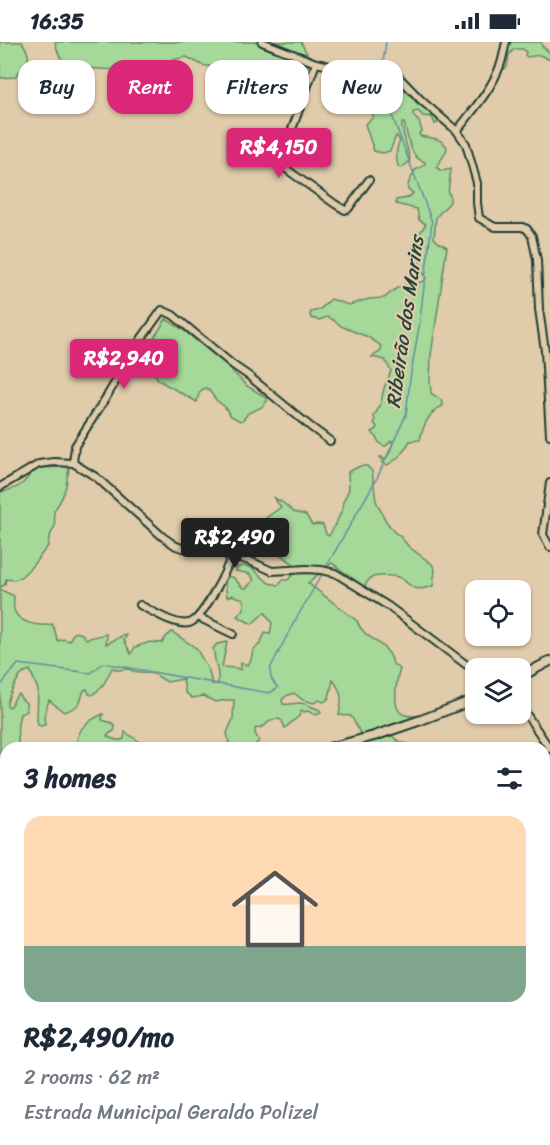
<!DOCTYPE html>
<meta charset="utf-8">
<style>
:root{--surface:#fff;--page:#f6f6f7;--text:#1f2937;--muted:#747a83;--accent:#db2777}
body{margin:0;font-family:Sriracha,sans-serif;background:var(--page);color:var(--text);height:100vh;display:flex;flex-direction:column;font-size:22px;white-space:nowrap}
*{box-sizing:border-box;margin:0}
p{font-size:20px;color:var(--muted)}
.icon{flex:none;width:33px;height:33px;fill:none;stroke:currentColor;stroke-width:2;stroke-linecap:round;stroke-linejoin:round}
.map{position:relative;flex:1;overflow:hidden}
.details{position:absolute;left:0px;top:700px;width:550px;height:404px;display:flex;flex-direction:column;background:var(--surface);border-radius:18px 18px 0 0;box-shadow:0 2px 4px #0004}
.details>*{flex:none}
.hud{position:absolute;left:18px;top:18px;width:514px;height:54px;display:flex;gap:12px}
.buttons{position:absolute;left:465px;top:538px;display:grid;gap:12px}
.buttons a{display:grid;place-items:center;width:66px;height:66px;border-radius:12px;background:var(--surface);box-shadow:0 2px 4px #0004;font-size:30px}
.price{position:absolute;translate:-50% -51px;padding:0 14px;border-radius:6px;background:var(--accent);color:#fff;font-size:20px;line-height:39px;filter:drop-shadow(0 2px 3px #0008)}
.price::after{content:'';position:absolute;left:50%;top:36px;width:18px;height:14px;margin-left:-9px;background:inherit;clip-path:polygon(0 0,100% 0,50% 100%)}
.price.current{background:#222;color:#fff}
ul{padding:0;list-style:none}
li{display:grid;align-content:center;gap:12px;height:318px;padding:0 24px}
li span{display:grid;place-items:center;height:186px;border-radius:18px;color:#555}
li>.icon{margin-inline-start:auto}
span .icon{width:108px;height:108px;fill:#fffc;stroke-width:1}
li b{font-size:26px}
h2{display:flex;justify-content:space-between;align-items:center;height:72px;padding:0 24px;font-size:26px}
.tag{padding:0 21px;border-radius:18px;background:var(--surface);box-shadow:0 2px 4px #0004;font-size:21px;line-height:54px}
.tag.current{background:var(--accent);color:#fff}
.status{display:flex;justify-content:space-between;align-items:center;height:42px;padding:0 30px;background:var(--surface);direction:ltr}
.status svg{height:16px;fill:currentColor}
.map>svg:first-child{display:block}
.green{fill:#a6d899;stroke:#628a66;stroke-width:1.5}
.lines{fill:none;stroke-linecap:round;stroke-linejoin:round}
.stream{stroke:#638ba2;stroke-width:1.5}
.minor-casing{stroke:#1f3d34;stroke-width:10}
.major-casing{stroke:#1f3d34;stroke-width:12}
.minor{stroke:#e0cbaa;stroke-width:6}
.major{stroke:#e0cbaa;stroke-width:8}
.labels{text-anchor:middle;dominant-baseline:central;stroke-width:4.5;stroke-linejoin:round;paint-order:stroke}
.water-label{font-size:20px;font-style:italic;fill:#25443d;stroke:#e0cbaa}
</style>
<div class="status"><b>16:35</b><svg viewBox="0 0 49 12"><path d="M0 12V9h3v3zM5 12V6h3v6zM10 12V3h3v9zM15 12V0h3v12zM26 1h20v11H26zM47 4h2v5h-2z"/></svg></div>
<div class="map">
<svg width="550" height="1103" viewBox="0 0 550 1103">
<rect width="100%" height="100%" fill="#e0cbaa"/>
<filter id="ink" filterUnits="userSpaceOnUse"><feTurbulence type="fractalNoise" baseFrequency=".0167" numOctaves="2"/><feDisplacementMap in="SourceGraphic" scale="12" xChannelSelector="R" yChannelSelector="G"/><feConvolveMatrix kernelMatrix="1 2 1 2 8 2 1 2 1" color-interpolation-filters="sRGB"/></filter>
<g filter="url(#ink)">
<path class="green" d="M0 0H22C28 8 30 17 27 26L19 29 15 35 0 36Z
M55 0H301L310 18 299 43 286 39 274 40 265 70 263 68 262 64C264 58 267 51 267 44L266 42 258 38 257 29 255 28 239 34 235 32 230 26 223 27 202 23 187 15 149 22 146 21 137 30C119 26 80 29 66 21 59 17 57 7 55 0Z
M502 0H541L542 4 550 11V18L540 13 527 15 525 13 526 10 523 7H514L509 13 507 25 504 27C498 19 499 9 502 0Z
M385 47 408 50 418 63 426 65 435 73 438 81 435 82 432 75 423 74 418 69 413 70C413 76 416 76 419 80 420 82 421 86 422 89L419 91 420 94C431 97 439 94 447 105 446 115 438 118 437 126L442 129 451 127 448 151 450 153V160L436 175 434 196 438 200 447 205 431 313 430 340 431 351 441 358 443 364C429 369 423 384 420 398L410 399C404 409 398 418 387 423L382 421 380 415H382L384 418C389 414 392 405 393 399H391L386 404C379 405 377 395 372 390L376 388 377 385 374 381 375 380 374 374 380 364 384 346 391 329 385 318 372 315 381 309V304L368 295 343 285 330 276 327 275 319 278 311 276 310 273 311 270 319 268 331 257 349 263 369 257 384 256 397 246 407 242 412 235 417 241 425 239 426 235 420 226 418 199 421 189 426 182 419 178 417 167 396 162V158C402 157 409 157 413 151L408 148C406 140 413 135 415 128L421 125 425 122V120C410 117 408 94 404 81H402V86L410 117 409 120 401 126 398 124C396 114 395 108 400 99L397 94H396L390 109 383 111 374 109 365 82 373 76V68L367 60 373 57Z
M166 277 182 287 225 322 247 344 267 356V359L262 365 248 371 243 378 240 379 231 374 225 365 216 358 208 347 205 346C199 348 198 354 197 360L158 338 155 332 139 319Z
M67 424 69 428C67 434 67 439 66 444 64 452 59 462 54 469L55 484 49 496 48 504 32 524 21 535 15 538 6 537 5 542 0 546 1 548 14 554C14 558 13 564 14 568 19 582 40 585 52 582 56 588 55 593 58 599L64 597 70 599 72 593 76 590 82 592 86 597 106 592 107 594 106 602 122 594 127 593 124 598 131 612 135 605 150 600 162 601 166 595 172 590 196 606 209 629 212 642H218C219 635 218 630 216 622 214 617 215 612 213 607L217 602 227 600 222 625 236 626 241 628V621L248 623 251 618 253 608 260 602 265 591 270 592 272 581 265 570 252 582 237 574 244 567V557L234 554 233 553 227 555 225 540 226 535H233L243 546H246L254 538 250 532 236 529 237 525 244 524 252 526 269 541 279 543 283 538H288L294 531 296 524C291 519 285 517 280 512 272 505 262 494 261 483L266 476 281 465 273 455 282 460 294 470 306 473 312 483 318 482 323 483 326 492 329 494 336 481 342 468 343 460 349 447 348 430 360 424H367L372 429 376 459 386 479 394 490 400 494 409 505 432 522 435 528 433 544C427 546 420 548 414 546 409 544 407 540 402 537 397 533 380 533 373 535 369 536 366 542 364 545L332 521 308 541 357 579C363 598 390 600 393 622L400 627C397 636 392 663 400 670 405 675 413 674 419 674L406 680 392 689 393 695 400 700 412 703V706H345L346 704H355L376 695 362 694 351 674 339 673C342 657 343 651 333 638L329 656 324 660 319 658 314 661 303 658 294 651 286 654 282 658 283 662C289 663 293 661 299 661 306 661 314 666 320 668L321 671 315 673 308 669 304 670 302 668 299 674 285 686 282 679 279 677 271 678 264 684 255 687V691L259 699 251 706H224L229 700 227 691 233 677 234 658H228L215 660 204 654 192 656 185 650 183 637 167 640 154 632 133 629 129 627 119 628 112 626C105 639 105 644 92 653L89 652 87 647 84 648C80 662 79 665 64 670L49 658 44 674 45 683 41 684 38 683 37 678 38 648 30 628C19 632 16 640 11 650 9 655 7 657 7 664L10 665 16 654 19 652 21 656 26 661 27 669 20 672C15 688 19 693 18 706H6V718L0 710V450C7 449 17 446 23 441 28 436 30 430 37 427 47 424 57 427 67 424Z
M103 672 102 678 112 681 115 685 114 689 107 693V694C112 697 118 700 124 697L125 690 140 700 165 706H76C77 687 85 680 103 672Z
M6 830V933L0 939V832Z"/>
<g class="lines">
<path class="stream" d="M383 21 386 0
M326 525 377 436 406 373 410 337 419 285 432 180 381 44 382 29
M0 642H2L18 622 91 631 103 621 269 651 278 646C272 639 269 634 271 625L292 584 322 532
M0 774 6 783"/>
<defs>
<path id="minor" d="M262 0 316 21 352 29 380 27 394 30 422 59 457 89 466 102 477 141V161L479 176 495 185H522L527 187 532 194 537 218 539 267 545 309 550 393
M316 21 287 101 282 118V124L335 162 345 168 348 167 369 138
M457 89C473 68 491 48 500 24 503 16 504 8 506 0
M73 421 75 404 107 354 139 300 162 268 173 273 233 323 249 334 311 385 330 399
M550 441 543 493 550 505
M0 445 39 422 54 420 73 421 96 435 163 495 176 504 183 506 222 511 250 519 272 529 306 527 321 528 335 531 388 564 476 630
M140 563C152 569 175 584 189 581 202 579 227 528 231 514
M198 575 233 592
M520 663 550 707
M354 1098 355 1103"/>
<path id="major" d="M520 635 550 619
M329 706 374 694 421 678 476 657
M90 1103 93 1098"/>
</defs>
<use href="#minor" class="minor-casing"/>
<use href="#major" class="major-casing"/>
<use href="#minor" class="minor"/>
<use href="#major" class="major"/>
</g>
</g>
<g class="labels">
<g class="water-label">
<text transform="translate(405 280) rotate(-82)">Ribeirão dos Marins</text>
</g>
</g>
</svg>
<div class="buttons">
<a><svg class="icon" aria-label="locate" viewBox="0 0 24 24"><circle cx="12" cy="12" r="6"/><path d="M12 2v4M12 18v4M2 12h4M18 12h4"/></svg></a>
<a><svg class="icon" aria-label="layers" viewBox="0 0 24 24"><path d="M12 4l9 5-9 5-9-5zM3 14l9 5 9-5"/></svg></a>
</div>
<b class="price" style="left:279px;top:137px">R$4,150</b>
<b class="price" style="left:124px;top:348px">R$2,940</b>
<b class="price current" style="left:235px;top:527px">R$2,490</b>
<div class="hud">
<a class="tag">Buy</a>
<a class="tag current">Rent</a>
<a class="tag">Filters</a>
<a class="tag">New</a>
</div>
<section class="details">
<h2>3 homes<svg class="icon" aria-label="filters" viewBox="0 0 24 24"><path d="M4 7h16M4 17h16"/><circle cx="9" cy="7" r="2"/><circle cx="15" cy="17" r="2"/></svg></h2>
<ul>
<li><span style="background:linear-gradient(#ffd9b3 70%,#7fa58c 0)"><svg class="icon" aria-label="home" viewBox="0 0 24 24"><path d="M3 11l9-7 9 7M6 9v11h12V9"/></svg></span><div><b>R$2,490/mo</b><p>2 rooms · 62 m²</p><p>Estrada Municipal Geraldo Polizel</p></div></li>
</ul>
</section>
</div>
